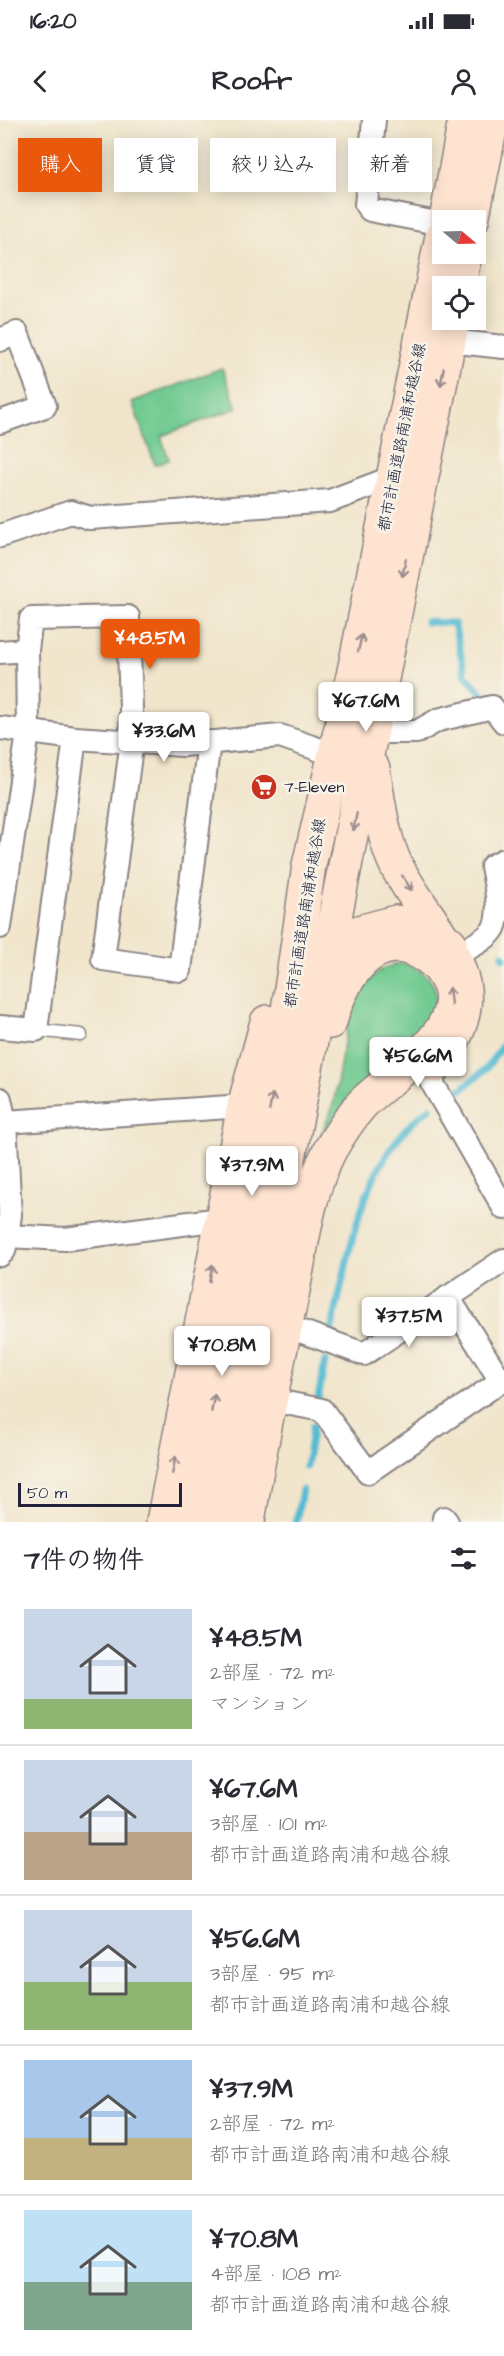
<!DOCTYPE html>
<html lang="ja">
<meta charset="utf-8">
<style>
:root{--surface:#fff;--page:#f2f2f3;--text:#2b2b33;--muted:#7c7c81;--line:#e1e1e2;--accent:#ea580c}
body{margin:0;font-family:"Architects Daughter","Klee One",sans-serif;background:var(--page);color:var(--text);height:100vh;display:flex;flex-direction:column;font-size:22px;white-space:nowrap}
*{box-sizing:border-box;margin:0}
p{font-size:20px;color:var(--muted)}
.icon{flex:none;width:33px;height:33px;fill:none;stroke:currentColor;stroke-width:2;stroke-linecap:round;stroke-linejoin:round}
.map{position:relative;height:1402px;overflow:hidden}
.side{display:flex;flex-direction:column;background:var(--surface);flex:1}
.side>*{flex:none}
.top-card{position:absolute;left:18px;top:18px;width:468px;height:54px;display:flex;gap:12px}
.needle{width:39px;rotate:109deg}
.buttons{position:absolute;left:432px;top:90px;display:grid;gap:12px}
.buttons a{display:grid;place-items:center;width:54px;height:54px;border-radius:0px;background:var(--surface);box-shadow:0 3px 15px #0003;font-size:30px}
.scale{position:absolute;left:18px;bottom:15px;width:164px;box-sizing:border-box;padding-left:6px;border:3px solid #22223b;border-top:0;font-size:16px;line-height:21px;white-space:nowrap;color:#22223b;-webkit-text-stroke:4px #f7f3e8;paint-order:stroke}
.price{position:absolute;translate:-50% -51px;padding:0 14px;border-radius:6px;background:#fff;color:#222;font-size:20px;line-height:39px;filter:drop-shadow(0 2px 3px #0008)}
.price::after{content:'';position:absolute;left:50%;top:36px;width:18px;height:14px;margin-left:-9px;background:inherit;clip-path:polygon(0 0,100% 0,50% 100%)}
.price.selected{background:var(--accent);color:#fff}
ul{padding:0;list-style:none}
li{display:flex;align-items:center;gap:18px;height:150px;padding:0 24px}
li+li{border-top:2px solid var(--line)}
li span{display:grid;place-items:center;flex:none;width:168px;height:120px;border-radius:0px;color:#555}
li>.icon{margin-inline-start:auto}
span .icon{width:72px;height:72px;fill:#fffc;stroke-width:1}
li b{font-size:26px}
h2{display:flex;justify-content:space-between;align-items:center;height:72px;padding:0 24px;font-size:26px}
.tag{padding:0 21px;border-radius:0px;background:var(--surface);box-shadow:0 3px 15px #0003;font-size:21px;line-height:54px}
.tag.selected{background:var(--accent);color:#fff}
.status{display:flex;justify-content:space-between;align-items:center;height:42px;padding:0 30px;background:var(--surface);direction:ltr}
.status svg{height:16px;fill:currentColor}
header{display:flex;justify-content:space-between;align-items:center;height:78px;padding:0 24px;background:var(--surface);font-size:27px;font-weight:800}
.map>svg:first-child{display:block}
.green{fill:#71ca91;stroke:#4a7666;stroke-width:1.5}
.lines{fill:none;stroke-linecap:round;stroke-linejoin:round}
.stream{stroke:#55bbd3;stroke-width:7}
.lane-casing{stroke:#8a8483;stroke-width:15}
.street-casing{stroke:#8a8483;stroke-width:26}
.secondary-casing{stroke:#8a8483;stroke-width:36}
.lane{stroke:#fff;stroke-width:12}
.street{stroke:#fff;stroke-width:22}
.secondary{stroke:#fee3d1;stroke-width:33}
.oneway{stroke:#9b8c8e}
.labels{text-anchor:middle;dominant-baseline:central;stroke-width:5;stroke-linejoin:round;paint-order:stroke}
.street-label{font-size:16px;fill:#22223b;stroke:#f7f3e8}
.poi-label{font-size:16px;fill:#22223b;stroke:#f7f3e8;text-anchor:start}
</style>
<div class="status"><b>16:20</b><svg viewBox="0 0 49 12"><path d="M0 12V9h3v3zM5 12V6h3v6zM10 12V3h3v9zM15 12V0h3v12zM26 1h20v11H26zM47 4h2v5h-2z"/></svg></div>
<header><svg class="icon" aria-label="back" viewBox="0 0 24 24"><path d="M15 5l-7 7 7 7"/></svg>Roofr<svg class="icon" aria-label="person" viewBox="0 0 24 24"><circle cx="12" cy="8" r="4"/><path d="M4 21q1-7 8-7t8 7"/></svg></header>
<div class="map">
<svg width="504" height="1402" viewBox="0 0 504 1402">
<rect width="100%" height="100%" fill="#f7f3e8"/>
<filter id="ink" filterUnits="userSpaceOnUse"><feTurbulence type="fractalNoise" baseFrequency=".0167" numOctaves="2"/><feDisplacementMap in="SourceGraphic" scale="12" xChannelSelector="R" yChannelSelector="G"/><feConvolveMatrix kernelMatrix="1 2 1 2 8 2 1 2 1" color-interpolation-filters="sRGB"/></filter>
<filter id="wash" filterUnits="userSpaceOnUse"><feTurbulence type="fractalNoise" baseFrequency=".008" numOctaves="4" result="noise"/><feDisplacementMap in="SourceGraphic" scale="24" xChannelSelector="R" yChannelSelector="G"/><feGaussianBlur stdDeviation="1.35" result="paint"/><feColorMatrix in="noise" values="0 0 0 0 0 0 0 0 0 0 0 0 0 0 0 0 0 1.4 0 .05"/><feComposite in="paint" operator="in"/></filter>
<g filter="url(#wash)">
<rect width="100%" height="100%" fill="#f1e5cb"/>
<path class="green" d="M222 248 237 288 161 316 169 340 155 345 132 282Z
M403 843C418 848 435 858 436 875 437 881 434 889 433 894L298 1078C304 1061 309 1043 316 1026 322 1012 329 999 333 984 344 940 344 848 403 843Z"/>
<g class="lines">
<path class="stream" d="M426 502 454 503 465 554 483 575
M503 835 504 838
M459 971 486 949 504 923
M331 1212C350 1134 360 1038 430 988
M318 1279 325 1241
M306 1347 313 1306
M296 1402 302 1370"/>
</g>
</g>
<g filter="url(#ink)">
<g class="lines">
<defs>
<path id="lane" d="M36 910 81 915"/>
<path id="street" d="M374 0 366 85 370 90 442 104
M0 220 17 213 45 286 0 302
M448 221 504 227
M0 416 71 392 90 398 330 381 394 357
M0 532 27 530
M0 608 75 618 183 625 280 616 335 635
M373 612H417L438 600 492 587 504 602
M0 807 28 612 27 530 31 499 128 497 132 620 103 839 180 850 209 622
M463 831C472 826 489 818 494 808 502 791 495 763 492 746L504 740
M0 907 36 910 75 618
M426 952 504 1088
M0 979 5 1002 244 986
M0 1114 7 1116 10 1095 5 1002
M0 1135 4 1131 7 1116 65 1119 221 1099
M300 1211 364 1234 504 1140
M286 1283 322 1290 368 1352 501 1261 448 1177
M444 1398 447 1402"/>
<path id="secondary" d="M446 100 465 0
M472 100 492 0
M459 166 465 134
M373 649C379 682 382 717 397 747 436 820 504 864 435 946
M321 839 329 827 348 815 396 802 412 804 450 823
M163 1402 244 986 267 902
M190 1402 285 911 309 745 353 556 442 116
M220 1402 329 827 453 200
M248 1402C260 1326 276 1250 292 1175 302 1127 307 1074 330 1030 338 1016 353 993 364 982 393 954 467 911 449 865 444 853 437 843 427 837 376 802 341 859 330 902"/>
</defs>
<use href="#lane" class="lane-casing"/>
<use href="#street" class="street-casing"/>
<use href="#secondary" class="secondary-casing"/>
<use href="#lane" class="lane"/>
<use href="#street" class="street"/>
<use href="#secondary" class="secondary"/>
</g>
<defs><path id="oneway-shaft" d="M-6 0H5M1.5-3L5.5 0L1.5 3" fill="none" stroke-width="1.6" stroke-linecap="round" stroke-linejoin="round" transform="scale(1.5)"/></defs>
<g class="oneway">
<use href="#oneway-shaft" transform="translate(442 257) rotate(101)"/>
<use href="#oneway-shaft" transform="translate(404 448) rotate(101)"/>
<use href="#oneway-shaft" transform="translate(360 523) rotate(-78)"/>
<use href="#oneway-shaft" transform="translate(355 702) rotate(101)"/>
<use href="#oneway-shaft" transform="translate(407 763) rotate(57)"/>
<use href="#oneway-shaft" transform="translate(450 876) rotate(-97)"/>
<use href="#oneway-shaft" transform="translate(271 982) rotate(-79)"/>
<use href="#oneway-shaft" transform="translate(211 1153) rotate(-79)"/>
<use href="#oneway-shaft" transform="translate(213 1283) rotate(-79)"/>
<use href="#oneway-shaft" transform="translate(174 1345) rotate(-79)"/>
</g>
</g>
<defs>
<symbol id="supermarket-disc" viewBox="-11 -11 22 22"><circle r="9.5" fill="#c8321e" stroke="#f7f3e8"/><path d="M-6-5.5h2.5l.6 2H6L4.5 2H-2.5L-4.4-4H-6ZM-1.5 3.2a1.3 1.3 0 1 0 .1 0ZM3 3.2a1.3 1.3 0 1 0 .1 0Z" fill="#fff"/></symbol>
</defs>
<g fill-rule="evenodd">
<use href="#supermarket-disc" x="249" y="652" width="30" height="30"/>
</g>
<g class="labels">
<g class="street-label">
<text transform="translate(402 317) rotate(-79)">都市計画道路南浦和越谷線</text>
<text transform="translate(305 793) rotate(-81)">都市計画道路南浦和越谷線</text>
</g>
<g class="poi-label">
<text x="284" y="667">7-Eleven</text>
</g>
</g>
</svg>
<div class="buttons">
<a><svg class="needle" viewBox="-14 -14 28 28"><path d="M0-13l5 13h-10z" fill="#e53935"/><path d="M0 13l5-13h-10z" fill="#7c7c81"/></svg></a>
<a><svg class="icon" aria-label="locate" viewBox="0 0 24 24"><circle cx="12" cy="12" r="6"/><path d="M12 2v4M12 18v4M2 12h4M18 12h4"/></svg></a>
</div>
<div class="scale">50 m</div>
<b class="price selected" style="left:150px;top:550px">¥48.5M</b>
<b class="price" style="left:366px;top:613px">¥67.6M</b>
<b class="price" style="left:164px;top:643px">¥33.6M</b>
<b class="price" style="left:418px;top:968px">¥56.6M</b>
<b class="price" style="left:252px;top:1077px">¥37.9M</b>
<b class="price" style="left:409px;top:1228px">¥37.5M</b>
<b class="price" style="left:222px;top:1257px">¥70.8M</b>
<div class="top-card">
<a class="tag selected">購入</a>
<a class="tag">賃貸</a>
<a class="tag">絞り込み</a>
<a class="tag">新着</a>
</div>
</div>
<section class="side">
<h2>7件の物件<svg class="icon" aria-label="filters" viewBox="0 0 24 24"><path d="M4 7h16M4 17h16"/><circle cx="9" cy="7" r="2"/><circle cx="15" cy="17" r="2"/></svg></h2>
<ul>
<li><span style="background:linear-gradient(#c9d6e8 75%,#8fb573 0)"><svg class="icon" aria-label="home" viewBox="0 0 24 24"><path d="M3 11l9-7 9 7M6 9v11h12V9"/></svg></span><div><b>¥48.5M</b><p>2部屋 · 72 m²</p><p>マンション</p></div></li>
<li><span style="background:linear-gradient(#c9d6e8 60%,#b9a48a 0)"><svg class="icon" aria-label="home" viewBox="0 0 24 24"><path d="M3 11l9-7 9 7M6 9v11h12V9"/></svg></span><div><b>¥67.6M</b><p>3部屋 · 101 m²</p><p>都市計画道路南浦和越谷線</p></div></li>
<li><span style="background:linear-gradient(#c9d6e8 60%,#8fb573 0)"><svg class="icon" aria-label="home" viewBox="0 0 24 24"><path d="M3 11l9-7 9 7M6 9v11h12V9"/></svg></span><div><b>¥56.6M</b><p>3部屋 · 95 m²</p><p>都市計画道路南浦和越谷線</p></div></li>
<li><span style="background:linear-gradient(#a9c7e8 65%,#c2b280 0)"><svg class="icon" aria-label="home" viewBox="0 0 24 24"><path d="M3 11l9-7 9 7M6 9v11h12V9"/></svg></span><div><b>¥37.9M</b><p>2部屋 · 72 m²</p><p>都市計画道路南浦和越谷線</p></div></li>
<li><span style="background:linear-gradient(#bfe0f5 60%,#7fa58c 0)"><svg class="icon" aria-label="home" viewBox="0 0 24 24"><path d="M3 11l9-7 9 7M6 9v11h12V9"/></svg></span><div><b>¥70.8M</b><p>4部屋 · 108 m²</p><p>都市計画道路南浦和越谷線</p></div></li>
</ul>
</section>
